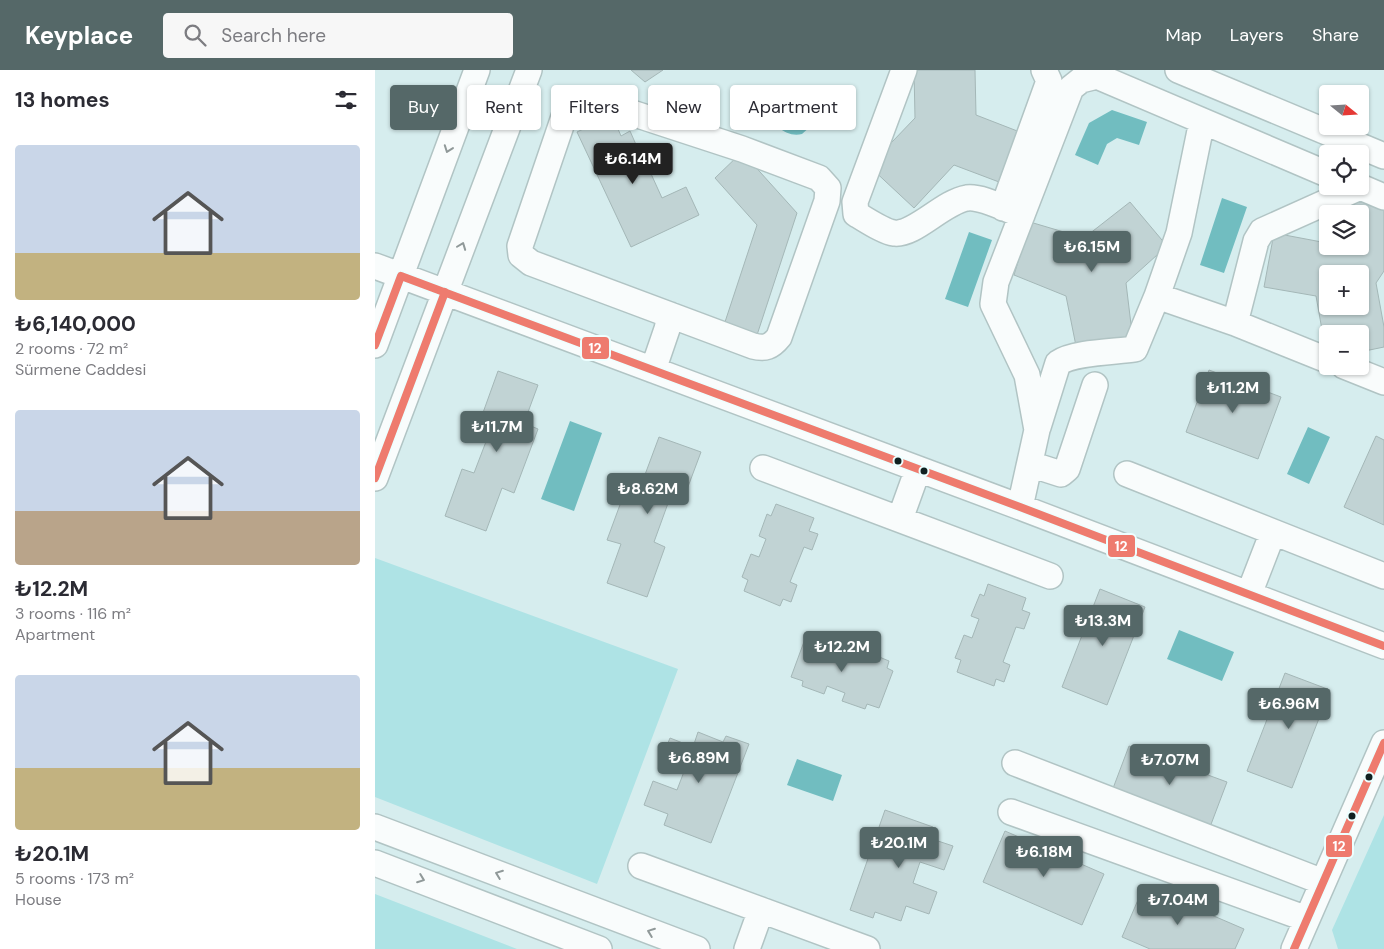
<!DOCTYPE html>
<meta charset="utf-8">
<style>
:root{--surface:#fff;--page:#f7f7f7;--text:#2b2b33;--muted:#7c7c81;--accent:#556868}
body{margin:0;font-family:"DM Sans",sans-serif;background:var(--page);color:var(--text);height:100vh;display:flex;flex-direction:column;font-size:19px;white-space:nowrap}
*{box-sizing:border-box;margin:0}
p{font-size:16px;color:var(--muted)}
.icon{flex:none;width:28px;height:28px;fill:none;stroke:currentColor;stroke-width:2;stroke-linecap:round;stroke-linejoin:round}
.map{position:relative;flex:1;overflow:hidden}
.panel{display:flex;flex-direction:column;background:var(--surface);width:375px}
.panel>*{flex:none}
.hud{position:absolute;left:15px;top:15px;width:475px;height:45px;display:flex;gap:10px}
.needle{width:32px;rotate:108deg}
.controls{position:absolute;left:944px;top:15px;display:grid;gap:10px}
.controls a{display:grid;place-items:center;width:50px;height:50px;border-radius:5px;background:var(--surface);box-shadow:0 1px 4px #0004;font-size:25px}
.price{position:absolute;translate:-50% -42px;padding:0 11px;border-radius:5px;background:var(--accent);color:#fff;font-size:16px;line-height:32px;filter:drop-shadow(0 1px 2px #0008)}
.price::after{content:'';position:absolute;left:50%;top:30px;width:15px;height:11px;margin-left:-8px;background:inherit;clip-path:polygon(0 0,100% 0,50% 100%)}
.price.selected{background:#222;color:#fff}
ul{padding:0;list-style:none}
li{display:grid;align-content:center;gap:10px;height:265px;padding:0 15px}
li span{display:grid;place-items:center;height:155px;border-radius:5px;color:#555}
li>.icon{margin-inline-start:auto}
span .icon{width:90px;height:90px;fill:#fffc;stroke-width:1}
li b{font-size:21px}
h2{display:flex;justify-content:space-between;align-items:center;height:60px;padding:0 15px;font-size:21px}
.tag{padding:0 18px;border-radius:5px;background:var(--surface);box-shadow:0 1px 4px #0004;font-size:18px;line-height:45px}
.tag.selected{background:var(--accent);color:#fff}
header{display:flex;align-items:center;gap:30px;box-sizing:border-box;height:70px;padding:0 25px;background:var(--accent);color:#fff}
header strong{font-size:24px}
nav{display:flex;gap:28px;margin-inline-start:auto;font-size:18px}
.search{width:350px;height:45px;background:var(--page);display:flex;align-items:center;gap:12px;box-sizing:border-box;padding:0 18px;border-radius:5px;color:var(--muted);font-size:19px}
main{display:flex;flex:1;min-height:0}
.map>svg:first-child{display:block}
.green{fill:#aee3e5}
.water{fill:#71bdc0}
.building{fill:#c1d3d4;stroke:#a4b7b7;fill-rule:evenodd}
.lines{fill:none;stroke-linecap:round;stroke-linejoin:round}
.minor-casing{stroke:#b1c4c4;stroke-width:28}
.minor{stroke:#f9fcfc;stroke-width:25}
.bus-1-casing{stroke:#edffff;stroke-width:11}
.bus-1{stroke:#ee7b6e;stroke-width:8}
.oneway{stroke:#909999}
.bus-dot{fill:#0f2020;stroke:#edffff;stroke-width:2}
.line-badge{stroke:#edffff;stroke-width:2}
.badge-label{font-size:14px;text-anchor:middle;font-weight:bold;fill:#fff}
</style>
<header>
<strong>Keyplace</strong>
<div class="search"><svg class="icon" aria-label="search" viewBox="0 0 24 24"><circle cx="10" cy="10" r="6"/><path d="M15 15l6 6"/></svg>Search here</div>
<nav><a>Map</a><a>Layers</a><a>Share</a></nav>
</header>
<main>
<section class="panel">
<h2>13 homes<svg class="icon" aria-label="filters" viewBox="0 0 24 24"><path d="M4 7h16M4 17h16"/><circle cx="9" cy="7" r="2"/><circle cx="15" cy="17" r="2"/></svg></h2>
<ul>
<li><span style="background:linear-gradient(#c9d6e8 70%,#c2b280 0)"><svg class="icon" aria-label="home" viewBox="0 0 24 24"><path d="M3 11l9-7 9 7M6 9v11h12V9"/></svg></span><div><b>₺6,140,000</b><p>2 rooms · 72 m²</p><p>Sürmene Caddesi</p></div></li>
<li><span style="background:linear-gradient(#c9d6e8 65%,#b9a48a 0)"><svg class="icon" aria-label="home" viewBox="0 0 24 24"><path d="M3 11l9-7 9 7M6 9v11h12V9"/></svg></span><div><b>₺12.2M</b><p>3 rooms · 116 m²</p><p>Apartment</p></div></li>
<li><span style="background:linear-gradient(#c9d6e8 60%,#c2b280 0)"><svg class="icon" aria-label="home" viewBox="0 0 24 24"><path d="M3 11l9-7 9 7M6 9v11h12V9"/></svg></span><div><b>₺20.1M</b><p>5 rooms · 173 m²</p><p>House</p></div></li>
</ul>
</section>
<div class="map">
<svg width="1009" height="879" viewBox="0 0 1009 879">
<rect width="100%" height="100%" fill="#d6edee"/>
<path class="green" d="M0 488 303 599 222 814 0 727Z
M1009 745V879H963L957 860Z
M0 824 142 879H0Z"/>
<path class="water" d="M372 15 431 33 437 44 436 56 427 64C410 68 401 53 387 47 379 43 371 43 363 41 356 33 357 25 364 17Z
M737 40 772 52 764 75 742 68 732 74 723 95 700 85 714 53Z
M847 128 872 137 849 203 825 195Z
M594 162 617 170 593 237 570 229Z
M195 351 227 363 199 441 166 429Z
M933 357 955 367 934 414 912 404Z
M804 560 859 582 847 611 792 589Z
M422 689 467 705 458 731 412 715Z"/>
<path class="building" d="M256 0H288L270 12Z
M539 0H600L601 45 650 64 632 115 579 95 539 138 494 96 540 48Z
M237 45 246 66 255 61 266 86 260 89 265 99 272 95 287 128 311 117 324 145 256 177 202 62Z
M367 82 422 143 382 265 349 255 382 155 340 108Z
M986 124 1009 139V201L1001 213 1009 257V277L985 282V264H952V288L941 226 889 217 899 163 952 173V176H985V144H973ZM952 204H985V236H952Z
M755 132 792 176 751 213 758 271 702 281 691 226 639 205 655 152 709 168Z
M834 300 906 327 883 389 811 362Z
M123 301 163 315 149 353 163 359 139 423 127 418 111 461 70 446 87 399 99 403 117 356 105 351Z
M1001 366 1009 370V455L969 437Z
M284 367 326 382 308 430 296 425 279 472 290 477 272 527 232 513 246 474 232 470 256 405 268 410Z
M401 434 439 448 434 461 443 464 437 480 429 477 415 512 422 515 416 532 408 529 405 536 369 521 373 510 367 507 376 484 384 487 391 469 384 466 392 444 396 446Z
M613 514 651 528 647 540 655 543 649 559 641 557 628 592 635 595 629 612 621 609 619 616 582 602 586 590 580 588 589 565 597 568 604 549 596 546 605 524 609 526Z
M725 519 770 537 732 635 687 617Z
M446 565 462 570 459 578 494 592 497 584 514 591 512 598 518 601 504 638 492 634 490 639 467 631 470 623 452 616 449 624 427 616 428 611 416 607 430 569 443 573Z
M910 603 955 620 917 718 872 701Z
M323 662 348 672 351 666 374 674 336 773 289 755 293 744 269 735 278 711 302 720 310 699 286 690 295 668 318 677Z
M754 676 852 712 835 757 737 721Z
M510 740 558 757 554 768 578 776 569 800 545 792 538 813 562 822 554 844 531 836 526 851 500 842 498 848 475 840Z
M630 761 729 804 707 855 608 812Z
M769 816 869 859 860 879H775L747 867Z"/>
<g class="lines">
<defs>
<path id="minor" d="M529 0 480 132 481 144C490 149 509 162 519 163 539 166 568 132 592 128 607 126 632 140 647 145
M803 0 1009 86
M214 29 367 79 444 108 453 118 452 131 404 267C396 277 390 279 378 276L156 193 146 185 145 176 192 38 200 30Z
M983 116 1009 127
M628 138 674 11 669 0
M0 196 645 437 1009 576
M782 226 860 253
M0 275 102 0
M952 290 860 253 881 171 887 161 985 117
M969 296 1009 312
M278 300 292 259 295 245
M663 357 683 293C699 282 739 282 760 279L782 226 804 163 827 51
M655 394 686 404 692 399 720 315
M388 398 675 506
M752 404 1009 506
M0 408 154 0
M645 437 662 360 652 305 618 234 621 212 696 18 706 10 722 6 952 104
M525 449 543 399
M874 524 898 462
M640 693 948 812
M636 742 932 849
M0 757 322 879
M0 793 224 879
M266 796 492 879
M372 879 386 840
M919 879 1009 673"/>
</defs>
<use href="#minor" class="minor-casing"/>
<use href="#minor" class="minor"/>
<defs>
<path id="bus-1" d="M0 275 26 206 645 437 1009 576
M0 408 70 222
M919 879 1009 673"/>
</defs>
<use href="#bus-1" class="bus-1-casing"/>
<use href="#bus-1" class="bus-1"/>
</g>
<defs><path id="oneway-chevron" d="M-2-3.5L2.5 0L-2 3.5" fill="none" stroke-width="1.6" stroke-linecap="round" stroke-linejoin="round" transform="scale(1.25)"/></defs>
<g class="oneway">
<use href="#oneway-chevron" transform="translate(73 79) rotate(110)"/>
<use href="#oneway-chevron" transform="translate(87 176) rotate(-69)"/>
<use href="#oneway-chevron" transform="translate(124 804) rotate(-159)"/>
<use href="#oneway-chevron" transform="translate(46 809) rotate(21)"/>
<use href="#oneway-chevron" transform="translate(276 862) rotate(-159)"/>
</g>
<g class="bus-dot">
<circle cx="523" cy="391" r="4.5"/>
<circle cx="549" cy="401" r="4.5"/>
<circle cx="994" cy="707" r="4.5"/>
<circle cx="977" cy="746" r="4.5"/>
</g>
<g class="line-badge">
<rect x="206" y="266" width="29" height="24" rx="5" fill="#ee7b6e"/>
<rect x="732" y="464" width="29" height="24" rx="5" fill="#ee7b6e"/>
<rect x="950" y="764" width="28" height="24" rx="5" fill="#ee7b6e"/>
</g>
<g class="badge-label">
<text x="220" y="283">12</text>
<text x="746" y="481">12</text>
<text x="964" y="781">12</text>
</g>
</svg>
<div class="controls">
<a><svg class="needle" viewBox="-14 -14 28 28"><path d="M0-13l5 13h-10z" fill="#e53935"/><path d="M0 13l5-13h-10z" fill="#7c7c81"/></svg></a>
<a><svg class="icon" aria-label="locate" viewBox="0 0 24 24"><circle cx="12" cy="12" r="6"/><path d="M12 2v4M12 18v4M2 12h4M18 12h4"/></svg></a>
<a><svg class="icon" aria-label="layers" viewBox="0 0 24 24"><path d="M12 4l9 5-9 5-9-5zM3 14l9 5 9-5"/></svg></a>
<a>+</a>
<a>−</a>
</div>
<b class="price selected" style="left:258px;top:115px">₺6.14M</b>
<b class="price" style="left:717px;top:203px">₺6.15M</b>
<b class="price" style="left:858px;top:344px">₺11.2M</b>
<b class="price" style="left:122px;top:383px">₺11.7M</b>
<b class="price" style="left:273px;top:445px">₺8.62M</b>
<b class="price" style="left:728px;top:577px">₺13.3M</b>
<b class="price" style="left:467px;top:603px">₺12.2M</b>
<b class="price" style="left:914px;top:660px">₺6.96M</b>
<b class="price" style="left:324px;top:714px">₺6.89M</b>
<b class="price" style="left:795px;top:716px">₺7.07M</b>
<b class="price" style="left:524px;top:799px">₺20.1M</b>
<b class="price" style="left:669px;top:808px">₺6.18M</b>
<b class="price" style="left:803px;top:856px">₺7.04M</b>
<div class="hud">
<a class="tag selected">Buy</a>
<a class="tag">Rent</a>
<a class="tag">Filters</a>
<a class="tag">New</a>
<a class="tag">Apartment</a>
</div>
</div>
</main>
